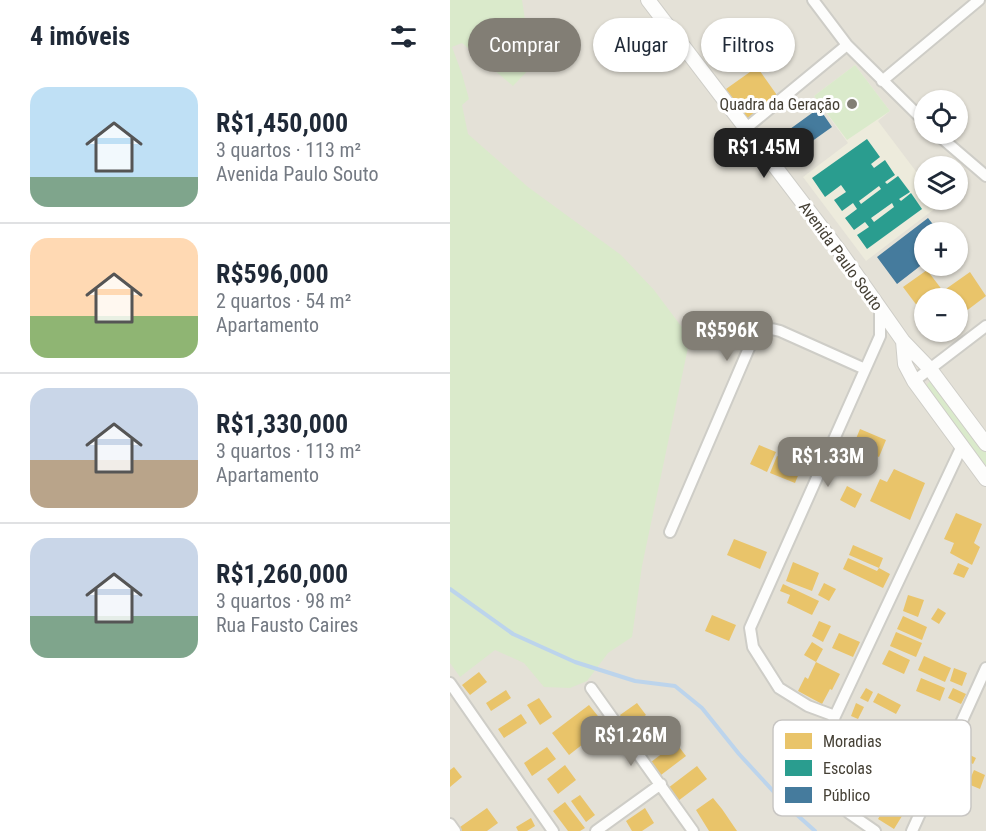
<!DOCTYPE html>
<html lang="pt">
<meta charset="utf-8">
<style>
:root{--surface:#fff;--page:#f6f6f7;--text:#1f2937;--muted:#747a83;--line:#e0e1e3;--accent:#827e75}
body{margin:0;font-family:"Roboto Condensed",sans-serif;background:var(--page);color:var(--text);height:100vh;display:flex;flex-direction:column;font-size:22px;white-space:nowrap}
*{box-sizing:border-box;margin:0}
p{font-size:20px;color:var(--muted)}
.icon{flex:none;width:33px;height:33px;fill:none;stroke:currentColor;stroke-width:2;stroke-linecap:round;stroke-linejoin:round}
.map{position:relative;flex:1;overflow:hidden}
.drawer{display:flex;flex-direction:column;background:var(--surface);width:450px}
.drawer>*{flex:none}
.hud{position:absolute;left:18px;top:18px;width:428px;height:54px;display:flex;gap:12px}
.controls{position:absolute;left:464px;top:90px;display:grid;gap:12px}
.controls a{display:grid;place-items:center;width:54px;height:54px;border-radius:50%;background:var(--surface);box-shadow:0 2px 4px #0004;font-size:30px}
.price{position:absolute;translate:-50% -51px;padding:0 14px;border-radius:12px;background:var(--accent);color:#fff;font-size:20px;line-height:39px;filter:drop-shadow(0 2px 3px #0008)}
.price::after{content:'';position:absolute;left:50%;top:36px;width:18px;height:14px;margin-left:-9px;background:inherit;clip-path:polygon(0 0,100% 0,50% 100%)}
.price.on{background:#222;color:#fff}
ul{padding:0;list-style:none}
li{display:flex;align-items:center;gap:18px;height:150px;padding:0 30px}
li+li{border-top:2px solid var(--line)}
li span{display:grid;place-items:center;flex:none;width:168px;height:120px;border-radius:18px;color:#555}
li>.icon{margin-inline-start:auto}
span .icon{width:72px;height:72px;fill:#fffc;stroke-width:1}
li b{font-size:26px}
h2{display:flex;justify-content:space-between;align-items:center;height:72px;padding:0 30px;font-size:26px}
.pill{padding:0 21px;border-radius:27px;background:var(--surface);box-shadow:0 2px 4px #0004;font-size:21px;line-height:54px}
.pill.on{background:var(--accent);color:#fff}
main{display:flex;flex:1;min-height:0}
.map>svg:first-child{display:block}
.residential{fill:#e4e1d7;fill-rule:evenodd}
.education{fill:#edebdc}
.green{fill:#daeacb}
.homes{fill:#e9c46a}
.schools{fill:#2a9d8f;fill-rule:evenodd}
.public{fill:#457b9d}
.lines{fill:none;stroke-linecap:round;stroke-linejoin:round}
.stream{stroke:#bcd4ec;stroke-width:4}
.minor-casing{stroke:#cecdc7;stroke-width:14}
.tertiary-casing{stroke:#cecdc7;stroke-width:16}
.minor{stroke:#fdfdfc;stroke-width:10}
.tertiary{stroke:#fdfdfc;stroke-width:14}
.poi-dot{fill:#827e75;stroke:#fff;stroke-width:2}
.labels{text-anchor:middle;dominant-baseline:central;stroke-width:6;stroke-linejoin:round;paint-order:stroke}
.poi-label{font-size:16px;fill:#464136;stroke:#fff;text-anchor:end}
.street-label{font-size:16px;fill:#464136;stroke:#fff}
.key{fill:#fff;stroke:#c8c6c3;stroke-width:1.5}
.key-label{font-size:16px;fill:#464136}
</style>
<main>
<section class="drawer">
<h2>4 imóveis<svg class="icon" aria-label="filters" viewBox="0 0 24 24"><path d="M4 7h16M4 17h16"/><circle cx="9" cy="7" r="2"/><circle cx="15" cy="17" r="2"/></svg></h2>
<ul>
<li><span style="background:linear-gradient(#bfe0f5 75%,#7fa58c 0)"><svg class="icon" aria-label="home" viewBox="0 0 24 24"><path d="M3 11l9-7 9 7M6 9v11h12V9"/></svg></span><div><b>R$1,450,000</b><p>3 quartos · 113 m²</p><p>Avenida Paulo Souto</p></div></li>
<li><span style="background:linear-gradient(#ffd9b3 65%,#8fb573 0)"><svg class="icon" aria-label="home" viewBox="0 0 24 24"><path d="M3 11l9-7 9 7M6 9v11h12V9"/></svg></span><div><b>R$596,000</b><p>2 quartos · 54 m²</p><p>Apartamento</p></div></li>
<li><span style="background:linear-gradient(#c9d6e8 60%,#b9a48a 0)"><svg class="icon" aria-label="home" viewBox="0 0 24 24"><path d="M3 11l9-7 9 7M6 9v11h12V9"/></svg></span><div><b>R$1,330,000</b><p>3 quartos · 113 m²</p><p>Apartamento</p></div></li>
<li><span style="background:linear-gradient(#c9d6e8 65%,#7fa58c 0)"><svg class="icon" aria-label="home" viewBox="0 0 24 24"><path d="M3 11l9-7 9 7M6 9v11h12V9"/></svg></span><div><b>R$1,260,000</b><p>3 quartos · 98 m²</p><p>Rua Fausto Caires</p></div></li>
</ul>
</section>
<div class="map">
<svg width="536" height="831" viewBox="0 0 536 831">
<rect width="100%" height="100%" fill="#f0efea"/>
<path class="residential" d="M0 0H536V831H0ZM474 100H507V134H474ZM474 166H507V200H474ZM474 232H507V266H474ZM474 298H507V332H474Z"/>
<path class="education" d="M405 65 440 111 428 121 474 182V200H487L491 204 416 261 353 177 398 143 364 96Z"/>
<path class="green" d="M0 0H72L82 66 63 86 12 43 2 47 12 74 19 99 12 105 18 134 78 187 171 255 204 290 240 338 192 566 182 637 158 653 137 681 120 688 94 687 74 663 45 650 10 677 0 663Z
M405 65 440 111 397 140 364 96Z
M480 381H484L536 452V469L475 387Z"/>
<path class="homes" d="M307 67 329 98 299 120 276 89Z
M477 270 493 291 520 272 536 296 507 318V298H474V315L453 287Z
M410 429 436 440 429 457 403 446Z
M309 445 326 452 317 472 300 464Z
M327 456 352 466 345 483 320 473Z
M444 469 475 483 460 520 420 501 430 479 437 482Z
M397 486 412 494 405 508 390 500Z
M506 513 532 524 524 543 530 547 522 565 500 553 504 543 494 539Z
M284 539 317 552 310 569 277 555Z
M403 545 433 558 429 568 399 555Z
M398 558 427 571 429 568 440 574 433 588 393 569Z
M343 562 369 573 362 591 336 581Z
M508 563 519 568 514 578 503 574Z
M374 583 386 589 379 601 368 595Z
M333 584 369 601 362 615 337 603 340 595 330 591Z
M458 595 474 600 468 617 453 611Z
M488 608 496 613 489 624 481 619Z
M262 615 286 625 279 641 255 631Z
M453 616 477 627 472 640 447 629Z
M369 621 381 626 373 642 362 636Z
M446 632 472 643 466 657 440 646Z
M389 633 410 642 403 657 382 648Z
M362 642 373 649 366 662 390 674 382 690 380 689 372 704 348 691 355 677 358 679 366 662 354 655Z
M439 650 460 660 454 674 432 664Z
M474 656 501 668 495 682 468 670Z
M504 668 517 673 512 686 500 681Z
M29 672 37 682 20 695 12 685Z
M471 678 495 688 490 701 466 691Z
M416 688 423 692 418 702 410 698Z
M503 688 516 694 511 704 498 698Z
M56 690 61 698 41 711 36 703Z
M428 693 451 705 446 714 423 702Z
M89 698 102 717 90 725 77 705Z
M187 703 196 715 179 727 170 715Z
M406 703 414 707 408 719 401 716Z
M139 705 156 726 119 755 102 733Z
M71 714 77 723 54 738 48 729Z
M226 743 236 756 211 775 201 762Z
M97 747 106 759 82 776 74 763Z
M514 752 526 758 523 764 511 758Z
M115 765 126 780 108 794 97 779Z
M247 766 257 779 228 801 218 788Z
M4 767 12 777 0 787V770Z
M524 770 535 775 530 789 518 784Z
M130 795 145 815 136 822 121 801Z
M263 798 272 809 287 831H259L246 810Z
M115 802 135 828 130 831H118L103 811Z
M436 806 452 816 444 829 428 819Z
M37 808 48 823 37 831H12L10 827Z
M195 808 204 823 192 831H182L176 821Z
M81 818 85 826 77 831H68L66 827Z"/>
<path class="schools" d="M417 139 430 157 421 164 424 168 435 160 445 175 435 182 437 184 448 176 460 192 449 199 451 201 461 193 472 209 417 249 407 235 419 227 415 222 404 230 395 218 407 209 403 203 392 211 384 200 396 192 391 185 375 197 362 178ZM429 186 431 189 411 204 409 201ZM442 203 444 207 424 222 421 218Z"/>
<path class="public" d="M369 108 382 127 337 159 328 146 333 143 329 137Z
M478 218 489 232H474V263L447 284 427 257Z"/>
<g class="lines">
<path class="stream" d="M0 589 63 634 125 662 185 681 225 686 252 708 289 754 336 805 365 831"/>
<defs>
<path id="minor" d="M363 0 397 45 474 121
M432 81 529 0
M295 129 397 45
M487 134 536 176
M464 381 536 326
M220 532 302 341C309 328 317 327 330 331L415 369
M0 683 103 831
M141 688 243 831
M385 716 358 706 329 688 303 647 300 628 430 336V308
M0 824 5 831
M146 831 211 784
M425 831 399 813 375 790 370 776V764L385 716 512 446
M462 831 536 668"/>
<path id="tertiary" d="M198 0 391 253 453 341 480 369 536 444
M453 341 455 364 464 381 536 479"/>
</defs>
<use href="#minor" class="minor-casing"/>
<use href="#tertiary" class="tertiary-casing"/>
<use href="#minor" class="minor"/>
<use href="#tertiary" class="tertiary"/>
</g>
<circle class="poi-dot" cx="402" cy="104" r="6"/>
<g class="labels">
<g class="poi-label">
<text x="390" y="104">Quadra da Geração</text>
</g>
<g class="street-label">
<text transform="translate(391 256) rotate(54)">Avenida Paulo Souto</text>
</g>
</g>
<rect x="323" y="720" width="198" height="96" rx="9" class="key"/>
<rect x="335" y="733" width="27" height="16" fill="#e9c46a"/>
<rect x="335" y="760" width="27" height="16" fill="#2a9d8f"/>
<rect x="335" y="787" width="27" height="16" fill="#457b9d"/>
<g class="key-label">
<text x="373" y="747">Moradias</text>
<text x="373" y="774">Escolas</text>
<text x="373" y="801">Público</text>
</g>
</svg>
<div class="controls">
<a><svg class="icon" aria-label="locate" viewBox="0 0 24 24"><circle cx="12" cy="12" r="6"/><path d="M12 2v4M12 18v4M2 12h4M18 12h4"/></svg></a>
<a><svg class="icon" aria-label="layers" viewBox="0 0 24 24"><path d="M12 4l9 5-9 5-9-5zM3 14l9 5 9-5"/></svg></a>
<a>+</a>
<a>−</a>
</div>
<b class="price on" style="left:314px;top:179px">R$1.45M</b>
<b class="price" style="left:277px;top:362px">R$596K</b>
<b class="price" style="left:378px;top:488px">R$1.33M</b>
<b class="price" style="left:181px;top:767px">R$1.26M</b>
<div class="hud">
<a class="pill on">Comprar</a>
<a class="pill">Alugar</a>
<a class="pill">Filtros</a>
</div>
</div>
</main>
